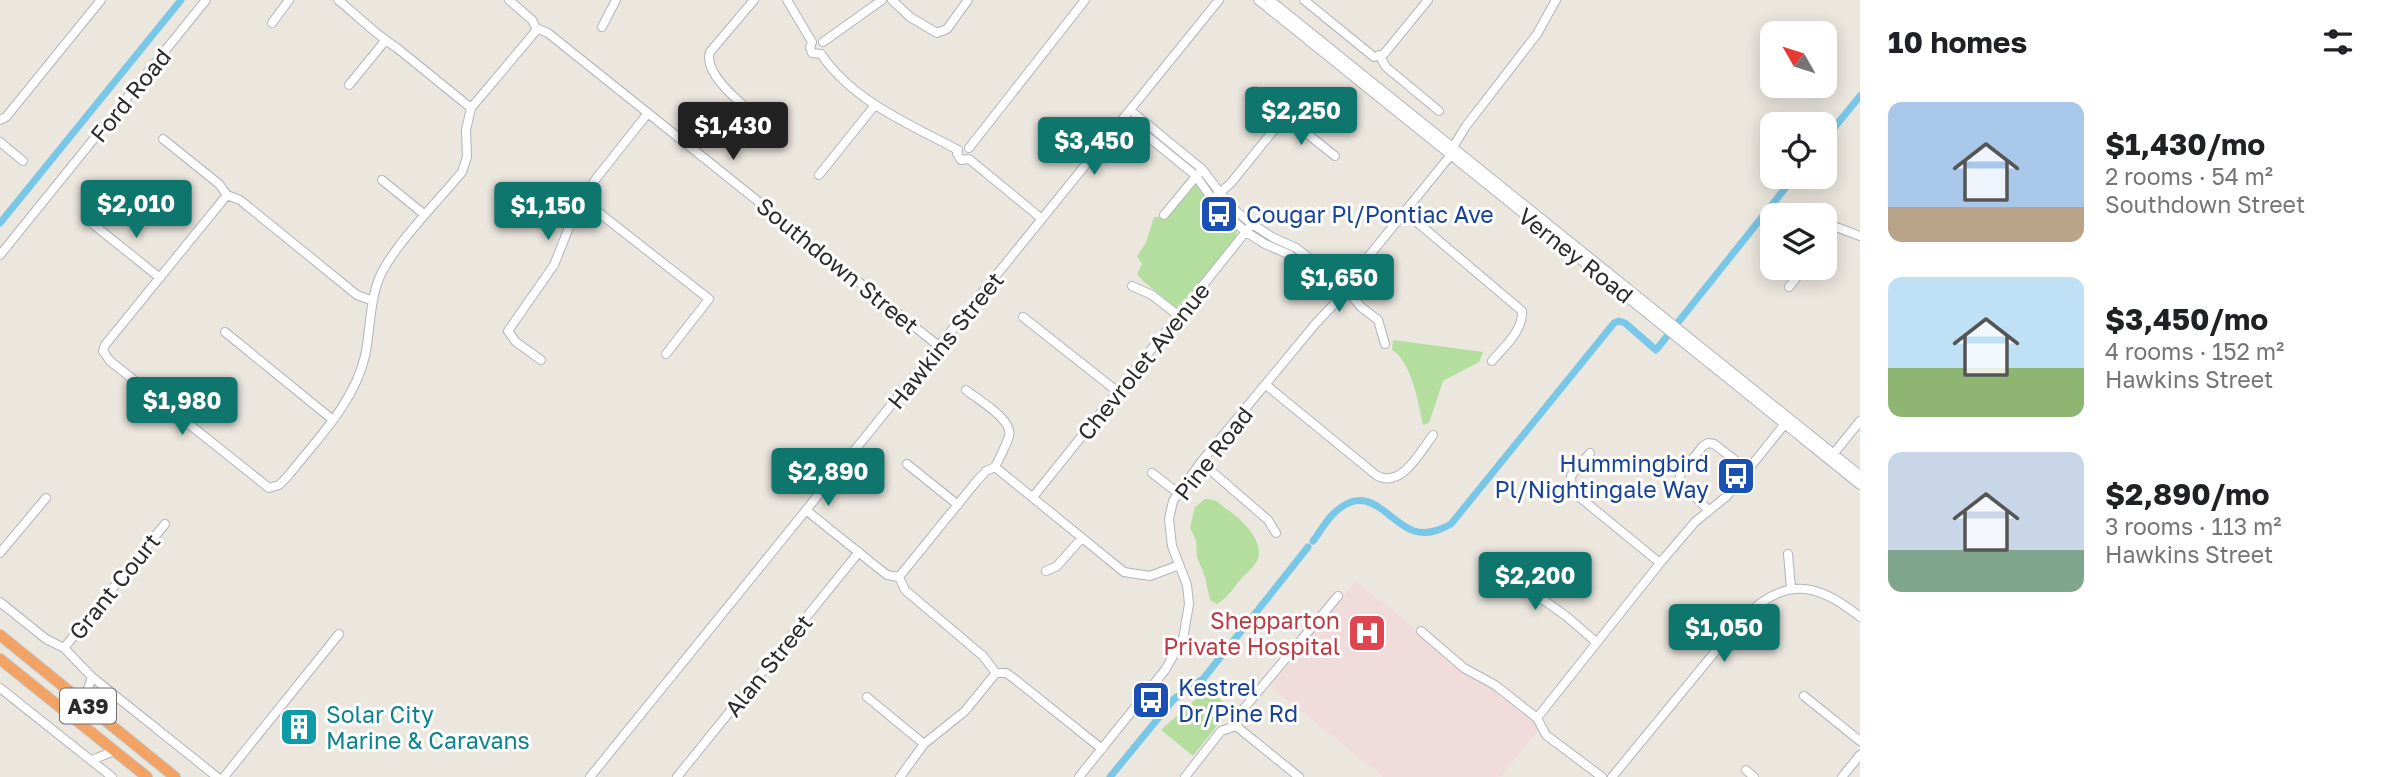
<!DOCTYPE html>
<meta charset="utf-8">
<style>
:root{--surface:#fff;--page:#f6f6f6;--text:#202124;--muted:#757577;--accent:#0f766e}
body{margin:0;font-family:"Golos Text",sans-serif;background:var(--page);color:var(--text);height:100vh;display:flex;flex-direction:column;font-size:26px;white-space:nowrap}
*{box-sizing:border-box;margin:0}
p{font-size:23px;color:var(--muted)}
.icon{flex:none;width:38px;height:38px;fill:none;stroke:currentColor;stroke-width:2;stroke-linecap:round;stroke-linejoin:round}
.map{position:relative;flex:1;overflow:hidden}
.sheet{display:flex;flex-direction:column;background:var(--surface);width:525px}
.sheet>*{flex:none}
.needle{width:46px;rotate:309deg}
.buttons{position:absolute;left:1760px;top:21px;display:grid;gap:14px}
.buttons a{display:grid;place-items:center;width:77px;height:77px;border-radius:14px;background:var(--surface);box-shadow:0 4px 18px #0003;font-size:35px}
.price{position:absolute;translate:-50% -60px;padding:0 16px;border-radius:7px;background:var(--accent);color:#fff;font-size:23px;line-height:46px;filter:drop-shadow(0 2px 4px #0008)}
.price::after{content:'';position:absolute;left:50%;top:42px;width:21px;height:16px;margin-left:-10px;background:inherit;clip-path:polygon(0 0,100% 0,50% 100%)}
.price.current{background:#222;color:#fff}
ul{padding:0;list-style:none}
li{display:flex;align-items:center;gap:21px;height:175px;padding:0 28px}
li span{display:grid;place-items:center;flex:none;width:196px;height:140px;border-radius:14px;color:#555}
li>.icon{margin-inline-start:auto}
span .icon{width:84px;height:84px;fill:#fffc;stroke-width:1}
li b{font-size:30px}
h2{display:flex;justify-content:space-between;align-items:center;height:84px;padding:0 28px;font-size:30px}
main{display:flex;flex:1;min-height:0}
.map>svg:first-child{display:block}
.medical{fill:#f1dcdc}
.green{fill:#b3de9e}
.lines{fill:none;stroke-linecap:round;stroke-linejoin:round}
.canal{stroke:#78c7e6;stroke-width:7}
.minor-casing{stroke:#b1b4bd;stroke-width:10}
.highway-casing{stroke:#c4c4c4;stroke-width:12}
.minor{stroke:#fff;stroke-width:8}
.highway{stroke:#f2a262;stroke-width:10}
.labels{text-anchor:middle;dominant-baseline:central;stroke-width:6;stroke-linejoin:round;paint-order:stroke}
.shield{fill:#fff;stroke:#6b6b6b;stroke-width:2}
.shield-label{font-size:21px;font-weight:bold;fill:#2b2b2b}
.street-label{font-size:23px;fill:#2b2b2b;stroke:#fff}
.transit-label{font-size:23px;fill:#164399;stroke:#fff;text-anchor:start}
.health-label{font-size:23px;fill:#be3a42;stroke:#fff;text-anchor:end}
.culture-label{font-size:23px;fill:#0d838f;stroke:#fff;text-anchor:start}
</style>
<main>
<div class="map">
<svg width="1860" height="777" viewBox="0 0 1860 777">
<rect width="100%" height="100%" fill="#ebe6de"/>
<path class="medical" d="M1356 581 1540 728 1500 777H1383L1270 686Z"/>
<path class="green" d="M1201 185 1214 208 1237 231 1235 240 1177 308 1143 281 1137 274 1142 264 1137 256 1146 243 1154 217H1166L1191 186Z
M1393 340 1483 352 1479 362 1443 381 1429 423 1423 425C1419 405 1411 360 1392 350Z
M1205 499C1218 499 1219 504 1228 510 1241 519 1264 540 1258 559 1254 568 1246 573 1240 580 1233 589 1227 598 1217 604L1210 600 1205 577 1197 557 1196 540 1190 528 1195 507Z
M1207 689 1231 708 1193 756 1161 730Z"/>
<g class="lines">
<path class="canal" d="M1825 139 1860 96
M0 223 181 0
M1313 541C1320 532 1325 522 1333 514 1369 479 1387 522 1414 531 1428 535 1440 530 1451 524L1614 323 1619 321 1625 323 1656 350 1794 177
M1110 777 1174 699 1203 679 1308 547"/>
<defs>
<path id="minor" d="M338 0C358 16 376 35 397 48L471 108
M509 0 532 20 536 28 548 33 940 347
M787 0 812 42
M892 0 910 17 937 33 947 29 968 0
M1258 0 1860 485
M1270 0 1860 475
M1304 0 1374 57 1384 54 1428 0
M272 23 289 0
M602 27 616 0
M812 42 810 48 812 53 821 54
M823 42 882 0
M821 54C853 101 909 124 958 150
M1379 55 1386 67 1439 111
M349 85 385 41
M1130 110 1202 169 1230 206 1252 224 1272 237 1296 248 1348 288 1346 295 1342 298 1336 296 1333 292
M750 111C737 100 703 72 710 52L754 0
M1285 116 1335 156
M1124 117 1196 176 1217 206 1246 232 1265 244 1290 255 1333 292
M0 120 6 117 101 0
M163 139 219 184 227 195 240 200 357 295 373 301
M0 142 23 161
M1453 147 1466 126 1537 34 1556 0
M969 148 1085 0
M958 150 957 154 961 160 969 159
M969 159 1042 219
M819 175 875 105
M382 180 425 215
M227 195 105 345 103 351 110 361 269 488 279 485 288 476C317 439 354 403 365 356 371 328 369 298 382 272 399 240 438 201 462 172L467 157 466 130 471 108 535 32 536 28
M1217 195 1231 183 1285 116 1255 91
M584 201 709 299 666 354
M1405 212 1522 311C1523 331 1504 347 1492 361
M1164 215 1198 174
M94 225 160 278
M1825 241 1836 227 1860 236
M0 255 206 0
M1132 286 1152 295 1179 316
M1789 287 1804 268
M1348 288 1360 267 1454 151
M1348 291 1361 307 1378 320 1385 344
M1023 317 1118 392
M225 332 333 420
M541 360 516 342 508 331 554 265 570 225 595 180 648 113
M1266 385 1376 475C1401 490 1420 452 1433 435
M966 390C977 399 1014 420 1009 436 1006 446 1000 457 995 467
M1590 453 1571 476 1572 491 1660 563
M1831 457 1860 421
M1201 462 1268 520 1276 533
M907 464 958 505
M1152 473 1178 493
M1033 497 1252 224
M807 511 887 575 899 577 905 590 983 656 996 673H1006L1012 677 1102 749
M1709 511 1679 480 1681 473 1703 446 1708 443 1714 444 1748 470
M0 553 46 498
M1788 554 1791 588
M1495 559 1528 589 1566 616 1596 642
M1046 571 1057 566 1082 538
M899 577 976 482 986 471 995 467 1124 572 1150 576 1179 565
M0 602 46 639 64 648 92 677 217 777
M1421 631 1464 668 1495 685 1537 718 1546 735 1602 777
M64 648 165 524
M0 688 112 777
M1804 696 1860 741
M867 697 924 744
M83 703 92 677
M1537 718 1660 563 1695 522 1727 496 1788 420
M1236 726 1240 713 1338 596
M1236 726 1299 777
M92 760 114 751
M1746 770 1754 777
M224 777 339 634
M590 777 1219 0
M677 777 859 552
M900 777 924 744 965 711 996 673
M1079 777 1165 670 1183 639 1189 604 1187 585 1172 546 1169 519 1173 501 1201 462 1317 322 1340 298
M1185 777 1221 731 1236 726
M1612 777 1742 619C1784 577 1816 581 1860 617
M1842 777 1860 755"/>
<path id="highway" d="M0 635 175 777
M0 659 147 777"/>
</defs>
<use href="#minor" class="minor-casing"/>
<use href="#highway" class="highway-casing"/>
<use href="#minor" class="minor"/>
<use href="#highway" class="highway"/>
</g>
<defs>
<symbol id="bus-square" viewBox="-11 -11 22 22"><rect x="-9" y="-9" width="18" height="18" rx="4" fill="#1a4fb4" stroke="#fff"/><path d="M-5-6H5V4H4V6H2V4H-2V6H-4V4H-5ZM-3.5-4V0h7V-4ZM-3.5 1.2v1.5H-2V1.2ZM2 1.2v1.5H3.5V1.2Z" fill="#fff"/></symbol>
<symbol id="hospital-square" viewBox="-11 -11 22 22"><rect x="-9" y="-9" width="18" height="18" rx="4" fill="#e0444e" stroke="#fff"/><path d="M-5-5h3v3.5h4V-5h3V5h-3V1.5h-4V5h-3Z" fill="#fff"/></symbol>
<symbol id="building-square" viewBox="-11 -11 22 22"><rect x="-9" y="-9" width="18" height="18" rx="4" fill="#0f9aa8" stroke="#fff"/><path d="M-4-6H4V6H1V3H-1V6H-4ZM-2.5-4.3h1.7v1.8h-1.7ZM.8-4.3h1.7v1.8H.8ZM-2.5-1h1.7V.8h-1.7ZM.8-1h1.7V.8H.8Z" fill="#fff"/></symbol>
</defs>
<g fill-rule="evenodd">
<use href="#bus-square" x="1197" y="192" width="44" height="44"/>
<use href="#bus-square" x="1714" y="454" width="44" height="44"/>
<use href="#hospital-square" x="1345" y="611" width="44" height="44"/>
<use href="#bus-square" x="1129" y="678" width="44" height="44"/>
<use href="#building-square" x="277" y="705" width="44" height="44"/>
</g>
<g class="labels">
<rect class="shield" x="60" y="688.5" width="56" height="35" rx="5"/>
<g class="shield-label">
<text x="88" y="706">A39</text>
</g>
<g class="street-label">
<text transform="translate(130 95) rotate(-51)">Ford Road</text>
<text transform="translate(1576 255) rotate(38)">Verney Road</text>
<text transform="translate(838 265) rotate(39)">Southdown Street</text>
<text transform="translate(945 340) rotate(-51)">Hawkins Street</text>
<text transform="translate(1143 361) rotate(-51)">Chevrolet Avenue</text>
<text transform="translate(1213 453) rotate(-52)">Pine Road</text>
<text transform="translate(114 586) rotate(-51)">Grant Court</text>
<text transform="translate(768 665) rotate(-51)">Alan Street</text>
</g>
<g class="transit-label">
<text x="1246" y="214">Cougar Pl/Pontiac Ave</text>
<text x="1709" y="463" text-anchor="end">Hummingbird<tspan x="1709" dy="26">Pl/Nightingale Way</tspan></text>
<text x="1178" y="687">Kestrel<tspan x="1178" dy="26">Dr/Pine Rd</tspan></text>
</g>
<g class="health-label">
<text x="1340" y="620">Shepparton<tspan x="1340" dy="26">Private Hospital</tspan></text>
</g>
<g class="culture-label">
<text x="326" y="714">Solar City<tspan x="326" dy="26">Marine &amp; Caravans</tspan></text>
</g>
</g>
</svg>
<div class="buttons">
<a><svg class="needle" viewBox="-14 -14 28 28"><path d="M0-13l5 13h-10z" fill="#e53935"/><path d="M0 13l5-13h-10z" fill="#757577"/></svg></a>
<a><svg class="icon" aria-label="locate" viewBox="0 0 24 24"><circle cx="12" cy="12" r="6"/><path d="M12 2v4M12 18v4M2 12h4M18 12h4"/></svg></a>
<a><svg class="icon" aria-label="layers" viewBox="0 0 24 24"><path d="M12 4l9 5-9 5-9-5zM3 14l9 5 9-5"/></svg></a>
</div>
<b class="price" style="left:1301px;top:147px">$2,250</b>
<b class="price current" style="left:733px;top:162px">$1,430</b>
<b class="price" style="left:1094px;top:177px">$3,450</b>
<b class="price" style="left:136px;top:240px">$2,010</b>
<b class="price" style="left:548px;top:242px">$1,150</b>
<b class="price" style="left:1339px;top:314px">$1,650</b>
<b class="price" style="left:182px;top:437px">$1,980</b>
<b class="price" style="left:828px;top:508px">$2,890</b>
<b class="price" style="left:1535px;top:612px">$2,200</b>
<b class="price" style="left:1724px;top:664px">$1,050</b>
</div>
<section class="sheet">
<h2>10 homes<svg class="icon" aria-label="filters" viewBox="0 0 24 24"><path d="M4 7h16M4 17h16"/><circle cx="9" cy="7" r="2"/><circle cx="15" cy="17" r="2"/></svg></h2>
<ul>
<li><span style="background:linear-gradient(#a9c7e8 75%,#b9a48a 0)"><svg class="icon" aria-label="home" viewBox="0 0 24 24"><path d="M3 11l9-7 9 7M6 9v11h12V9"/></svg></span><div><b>$1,430/mo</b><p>2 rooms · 54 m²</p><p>Southdown Street</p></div></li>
<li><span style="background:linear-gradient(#bfe0f5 65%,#8fb573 0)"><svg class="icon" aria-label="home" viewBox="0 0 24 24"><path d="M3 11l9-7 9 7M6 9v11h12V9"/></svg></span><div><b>$3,450/mo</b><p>4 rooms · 152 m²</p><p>Hawkins Street</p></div></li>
<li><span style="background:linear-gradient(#c9d6e8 70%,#7fa58c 0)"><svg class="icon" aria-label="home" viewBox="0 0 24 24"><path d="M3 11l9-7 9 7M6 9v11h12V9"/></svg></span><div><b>$2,890/mo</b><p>3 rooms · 113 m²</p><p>Hawkins Street</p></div></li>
</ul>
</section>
</main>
